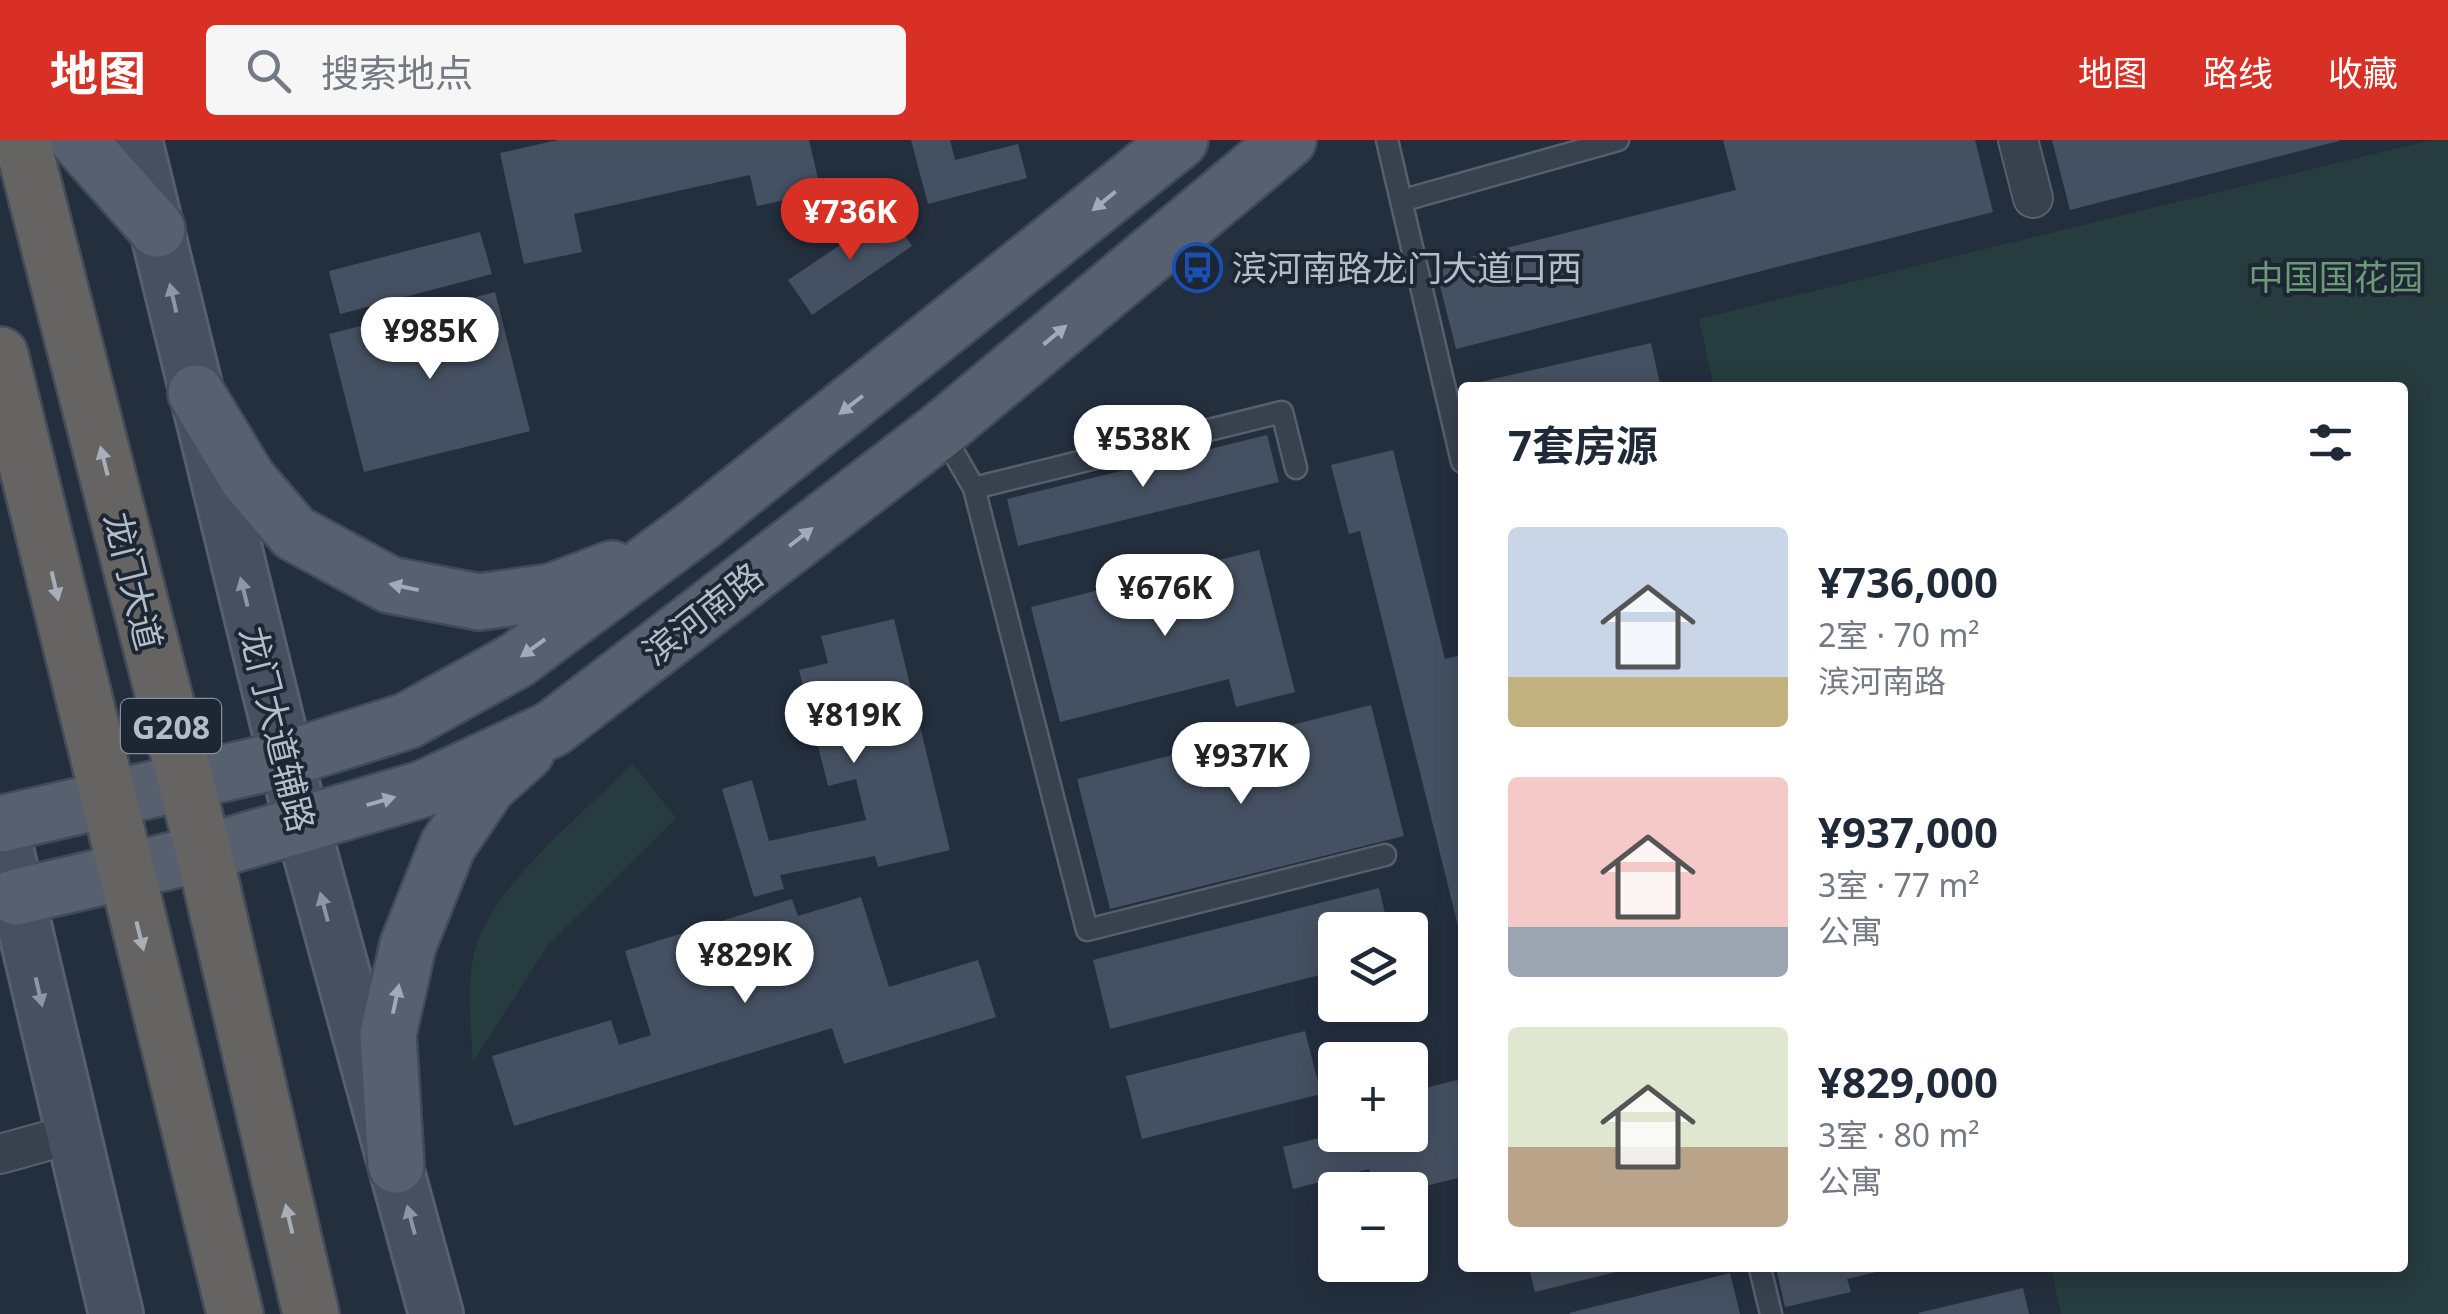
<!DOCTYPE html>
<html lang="zh">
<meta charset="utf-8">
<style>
:root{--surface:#fff;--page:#f6f6f7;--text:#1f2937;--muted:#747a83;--accent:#d93025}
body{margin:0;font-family:"Noto Sans","Noto Sans SC",sans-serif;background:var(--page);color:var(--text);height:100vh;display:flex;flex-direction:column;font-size:38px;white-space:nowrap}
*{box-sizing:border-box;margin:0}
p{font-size:32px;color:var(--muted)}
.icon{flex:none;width:55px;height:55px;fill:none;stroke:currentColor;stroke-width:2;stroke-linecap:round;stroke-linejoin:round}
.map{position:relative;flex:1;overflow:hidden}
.sheet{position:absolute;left:1458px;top:242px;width:950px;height:890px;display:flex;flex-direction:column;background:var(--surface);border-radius:10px;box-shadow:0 5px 25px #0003}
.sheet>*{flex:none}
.fabs{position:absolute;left:1318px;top:772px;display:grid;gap:20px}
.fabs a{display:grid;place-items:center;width:110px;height:110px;border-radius:10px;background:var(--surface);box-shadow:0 5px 25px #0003;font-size:50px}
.price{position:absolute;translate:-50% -85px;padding:0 22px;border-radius:35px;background:#fff;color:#222;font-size:32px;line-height:65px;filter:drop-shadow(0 2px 5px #0008)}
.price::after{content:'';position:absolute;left:50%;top:60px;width:30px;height:22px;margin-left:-15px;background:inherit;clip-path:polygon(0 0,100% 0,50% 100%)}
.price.active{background:var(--accent);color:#fff}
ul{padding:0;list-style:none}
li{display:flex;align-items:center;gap:30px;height:250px;padding:0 50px}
li span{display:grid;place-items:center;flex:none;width:280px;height:200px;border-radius:10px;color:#555}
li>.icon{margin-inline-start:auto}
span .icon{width:120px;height:120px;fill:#fffc;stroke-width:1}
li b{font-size:42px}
h2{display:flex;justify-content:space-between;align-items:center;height:120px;padding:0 50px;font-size:42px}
header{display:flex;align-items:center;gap:60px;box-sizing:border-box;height:140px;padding:0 50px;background:var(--accent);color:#fff}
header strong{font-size:48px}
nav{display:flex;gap:55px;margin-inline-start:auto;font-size:35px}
.search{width:700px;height:90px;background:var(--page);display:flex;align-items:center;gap:25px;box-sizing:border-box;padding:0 35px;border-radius:10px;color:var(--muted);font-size:38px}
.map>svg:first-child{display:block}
.green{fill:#263c3f}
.building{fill:#455162}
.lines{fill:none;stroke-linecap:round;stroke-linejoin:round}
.service-casing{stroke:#565f6c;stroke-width:25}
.minor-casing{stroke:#565f6c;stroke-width:42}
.secondary-casing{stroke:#565f6c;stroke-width:58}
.primary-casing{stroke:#414a57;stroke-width:60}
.trunk-casing{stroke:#434c59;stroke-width:60}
.service{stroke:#38414e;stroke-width:20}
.minor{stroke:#38414e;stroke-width:38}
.secondary{stroke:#465061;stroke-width:52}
.primary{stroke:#56606e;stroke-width:55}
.trunk{stroke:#656462;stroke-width:55}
.oneway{fill:#a1aab7}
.oneway2{fill:#8e96a5}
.oneway3{fill:#a8afba}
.labels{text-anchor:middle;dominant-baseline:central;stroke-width:8;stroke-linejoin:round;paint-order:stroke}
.shield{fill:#1d2633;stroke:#878f9c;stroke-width:2.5}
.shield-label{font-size:32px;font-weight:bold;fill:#b4bcc9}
.poi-label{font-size:35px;fill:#b4bcc9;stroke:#1d2633;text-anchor:start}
.park-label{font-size:35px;fill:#6b9a76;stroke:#1d2633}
.street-label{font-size:35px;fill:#b4bcc9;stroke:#1d2633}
</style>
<header>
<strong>地图</strong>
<div class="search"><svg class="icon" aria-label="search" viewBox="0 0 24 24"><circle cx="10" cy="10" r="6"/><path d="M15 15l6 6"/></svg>搜索地点</div>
<nav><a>地图</a><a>路线</a><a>收藏</a></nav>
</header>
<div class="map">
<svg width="2448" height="1174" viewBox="0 0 2448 1174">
<rect width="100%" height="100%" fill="#242f3e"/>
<path class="green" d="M2431 0H2448V1174H2061L2051 1128H2402V248L1714 247 1699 179Z
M633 624 676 678 548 805 473 922C471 886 466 848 474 813 488 749 587 670 633 624Z"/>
<path class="building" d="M558 0H809L821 52 757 66 750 35 574 74 582 112 524 124 500 13Z
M911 0H950L955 20 1018 4 1027 38 928 64Z
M1723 0H1975L1993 72 1456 209 1435 126 1736 50Z
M2052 0H2339V1L2070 70Z
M889 72 912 106 812 175 788 140Z
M480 92 492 134 340 174 329 131Z
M495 152 530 291 364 332 329 194Z
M1651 203 1661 248H1463V246Z
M1267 295 1279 342 1018 406 1007 359Z
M1393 310 1445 519 1462 515V802L1360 391 1349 394 1331 325Z
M1259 410 1295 552 1236 567 1229 539 1060 582 1031 467Z
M894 479 950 710 878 727 875 716 780 735 784 749 754 757 722 649 752 640 769 701 866 680 856 639 828 646 799 530 828 523 821 496Z
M1371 565 1404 696 1110 769 1077 639Z
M1379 748 1389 790H1335V831L1110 889 1093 820Z
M861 757 889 847 978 820 996 877 844 924 832 888 514 986 492 916 611 880 619 905 651 895 625 811 792 759 798 776Z
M1305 891 1321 954 1142 999 1126 936Z
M1457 940 1462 961V1037L1414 1049 1412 1038 1374 1048 1369 1029 1293 1049 1283 1007 1335 994 1410 995V952Z
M1529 1128H1627L1628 1129 1535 1152Z
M1776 1128H1889V1129L1847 1139 1851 1152 1785 1167Z
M1730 1133 1740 1174H1570L1569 1173Z
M2023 1148 2029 1174H1919L1918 1173Z"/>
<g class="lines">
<defs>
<path id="service" d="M1387 0 1462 322
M1404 60 1618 0
M943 294 974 348
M1296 328 1282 272 974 348 1087 790 1385 715
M1760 1128 1771 1174"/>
<path id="minor" d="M2018 0 2033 58
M0 1014 72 994"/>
<path id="secondary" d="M135 0 302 684 436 1174
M0 683 116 1174"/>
<path id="primary" d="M78 0 157 89
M196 253 248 339 294 393 390 445 479 462 551 452 612 429
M0 684 286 619 407 581 517 520 696 387 1180 0
M16 757 204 713 423 649 552 589 941 290 1288 0
M396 1025 388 894 408 805 448 705 488 646 526 612"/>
<path id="trunk" d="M22 0 204 713 311 1174
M0 215 235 1174"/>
</defs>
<use href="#service" class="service-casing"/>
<use href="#minor" class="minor-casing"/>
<use href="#secondary" class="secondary-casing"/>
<use href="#primary" class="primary-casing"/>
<use href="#trunk" class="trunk-casing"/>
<use href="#service" class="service"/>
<use href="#minor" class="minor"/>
<use href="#secondary" class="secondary"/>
<use href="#primary" class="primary"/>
<use href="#trunk" class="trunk"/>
</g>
<defs><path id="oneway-solid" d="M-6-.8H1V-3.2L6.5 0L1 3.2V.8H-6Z" transform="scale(2.5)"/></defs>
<g class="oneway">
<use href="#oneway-solid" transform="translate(1104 61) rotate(141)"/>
<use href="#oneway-solid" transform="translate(1055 195) rotate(-40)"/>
<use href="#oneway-solid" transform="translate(851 265) rotate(142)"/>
<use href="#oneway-solid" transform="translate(801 397) rotate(-38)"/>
<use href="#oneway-solid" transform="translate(404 447) rotate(-168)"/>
<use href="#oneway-solid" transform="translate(533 508) rotate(144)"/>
<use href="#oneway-solid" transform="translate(381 661) rotate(-16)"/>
<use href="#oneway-solid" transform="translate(396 859) rotate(-78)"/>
</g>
<g class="oneway2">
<use href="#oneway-solid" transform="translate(173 158) rotate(-103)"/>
<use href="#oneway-solid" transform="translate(244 452) rotate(-104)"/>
<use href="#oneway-solid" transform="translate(324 767) rotate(-105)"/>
<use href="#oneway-solid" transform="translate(39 852) rotate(77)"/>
<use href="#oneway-solid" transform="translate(411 1080) rotate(-105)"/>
</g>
<g class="oneway3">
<use href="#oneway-solid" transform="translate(104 321) rotate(-104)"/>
<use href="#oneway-solid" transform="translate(55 446) rotate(77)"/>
<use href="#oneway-solid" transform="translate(140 796) rotate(76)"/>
<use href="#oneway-solid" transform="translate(289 1079) rotate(-103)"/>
</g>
<defs>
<symbol id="bus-ring" viewBox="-11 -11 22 22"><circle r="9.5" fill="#1d2633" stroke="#1a4fb4" stroke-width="1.5"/><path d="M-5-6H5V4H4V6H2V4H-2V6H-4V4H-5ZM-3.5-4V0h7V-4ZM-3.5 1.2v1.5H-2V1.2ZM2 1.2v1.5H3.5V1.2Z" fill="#1a4fb4"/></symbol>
</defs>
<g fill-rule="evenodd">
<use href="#bus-ring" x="1170" y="100" width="55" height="55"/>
</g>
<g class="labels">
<rect class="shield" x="121" y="559" width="100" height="54" rx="8"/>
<g class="shield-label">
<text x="171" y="586">G208</text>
</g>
<g class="poi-label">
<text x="1232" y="127">滨河南路龙门大道口西</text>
</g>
<g class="park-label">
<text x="2336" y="136">中国国花园</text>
</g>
<g class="street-label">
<text transform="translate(134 441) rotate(76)">龙门大道</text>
<text transform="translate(702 473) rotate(-38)">滨河南路</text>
<text transform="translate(278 589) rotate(76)">龙门大道辅路</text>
</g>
</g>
</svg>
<div class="fabs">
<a><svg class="icon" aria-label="layers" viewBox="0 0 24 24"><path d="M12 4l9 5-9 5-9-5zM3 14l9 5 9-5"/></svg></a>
<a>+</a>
<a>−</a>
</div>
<b class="price active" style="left:850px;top:123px">¥736K</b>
<b class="price" style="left:430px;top:242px">¥985K</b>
<b class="price" style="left:1143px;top:350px">¥538K</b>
<b class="price" style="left:1165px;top:499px">¥676K</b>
<b class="price" style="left:854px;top:626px">¥819K</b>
<b class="price" style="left:1241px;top:667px">¥937K</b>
<b class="price" style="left:745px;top:866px">¥829K</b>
<section class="sheet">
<h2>7套房源<svg class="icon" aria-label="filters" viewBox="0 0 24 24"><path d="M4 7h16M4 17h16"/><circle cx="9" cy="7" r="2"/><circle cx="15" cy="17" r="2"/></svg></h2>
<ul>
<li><span style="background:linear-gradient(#c9d6e8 75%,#c2b280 0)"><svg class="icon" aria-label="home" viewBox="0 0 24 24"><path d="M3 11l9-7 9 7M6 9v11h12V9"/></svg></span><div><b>¥736,000</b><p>2室 · 70 m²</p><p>滨河南路</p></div></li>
<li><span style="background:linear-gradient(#f6c9c9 75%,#9aa5b1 0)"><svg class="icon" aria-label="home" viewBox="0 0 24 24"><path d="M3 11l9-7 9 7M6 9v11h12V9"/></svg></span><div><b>¥937,000</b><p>3室 · 77 m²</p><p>公寓</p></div></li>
<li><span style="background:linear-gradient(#dfe7d0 60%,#b9a48a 0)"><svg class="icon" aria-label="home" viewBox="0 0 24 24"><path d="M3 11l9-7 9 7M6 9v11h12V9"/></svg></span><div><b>¥829,000</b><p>3室 · 80 m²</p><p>公寓</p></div></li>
</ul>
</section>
</div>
